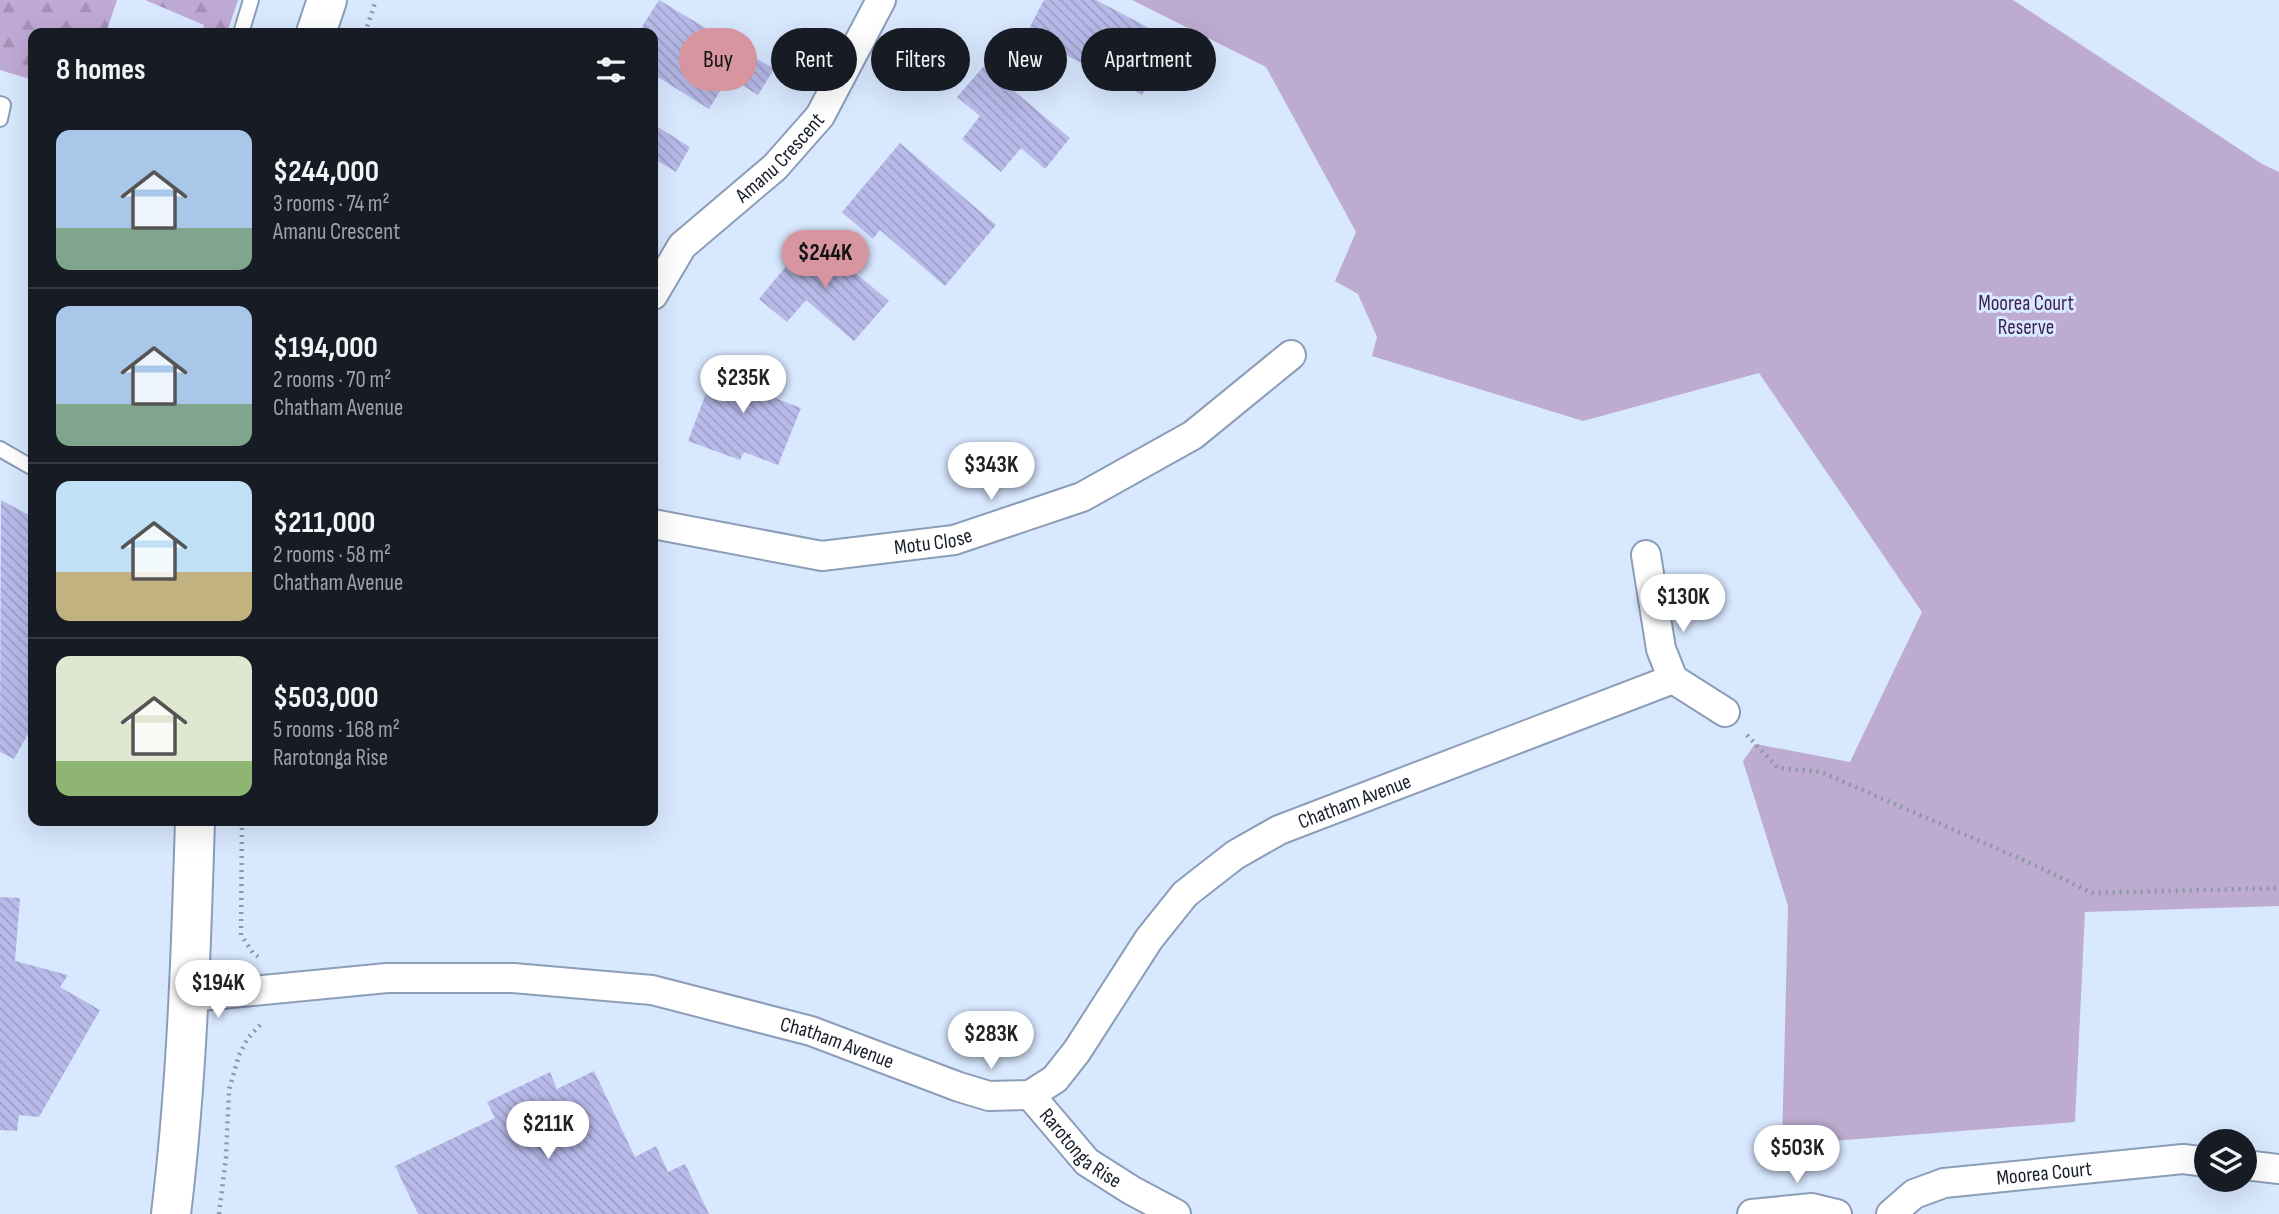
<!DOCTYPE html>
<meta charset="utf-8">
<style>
:root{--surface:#171b24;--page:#242831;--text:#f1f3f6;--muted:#9ea1a6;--line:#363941;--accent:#d6959f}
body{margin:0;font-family:"Sofia Sans Condensed",sans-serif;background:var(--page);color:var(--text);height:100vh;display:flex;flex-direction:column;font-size:26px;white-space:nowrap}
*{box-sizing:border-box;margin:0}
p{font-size:23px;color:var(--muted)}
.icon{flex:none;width:38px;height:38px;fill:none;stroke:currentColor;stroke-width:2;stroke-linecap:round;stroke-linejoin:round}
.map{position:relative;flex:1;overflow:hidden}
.panel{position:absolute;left:28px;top:28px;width:630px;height:798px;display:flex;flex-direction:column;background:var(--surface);border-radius:14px;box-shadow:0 7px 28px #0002}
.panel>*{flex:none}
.guide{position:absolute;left:679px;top:28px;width:665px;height:63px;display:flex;gap:14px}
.fabs{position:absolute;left:2194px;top:1129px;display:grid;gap:14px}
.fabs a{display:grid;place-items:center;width:63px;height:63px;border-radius:50%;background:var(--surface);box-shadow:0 7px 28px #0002;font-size:35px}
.price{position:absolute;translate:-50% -60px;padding:0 16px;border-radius:24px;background:#fff;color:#222;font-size:23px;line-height:46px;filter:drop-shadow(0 2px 4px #0008)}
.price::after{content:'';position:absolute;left:50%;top:42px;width:21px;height:16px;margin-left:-10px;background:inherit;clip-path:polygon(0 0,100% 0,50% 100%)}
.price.current{background:var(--accent);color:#111}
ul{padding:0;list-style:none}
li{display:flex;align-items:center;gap:21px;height:175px;padding:0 28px}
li+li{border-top:2px solid var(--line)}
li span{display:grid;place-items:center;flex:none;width:196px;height:140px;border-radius:14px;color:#555}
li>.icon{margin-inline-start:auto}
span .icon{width:84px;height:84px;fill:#fffc;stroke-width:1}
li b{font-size:30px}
h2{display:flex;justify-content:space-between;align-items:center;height:84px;padding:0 28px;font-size:30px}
.chip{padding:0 24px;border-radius:32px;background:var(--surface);box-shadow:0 7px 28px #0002;font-size:24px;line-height:63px}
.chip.current{background:var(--accent);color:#111}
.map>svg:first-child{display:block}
.green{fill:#bdabd0}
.forest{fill:url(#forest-firs)}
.building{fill:url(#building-back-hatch)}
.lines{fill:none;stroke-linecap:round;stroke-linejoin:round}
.lane-casing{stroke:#8c9db8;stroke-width:18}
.street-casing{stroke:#8c9db8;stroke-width:32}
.secondary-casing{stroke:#8c9db8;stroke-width:42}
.path{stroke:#8b97a9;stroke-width:4.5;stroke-dasharray:2 5;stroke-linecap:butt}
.lane{stroke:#fff;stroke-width:14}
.street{stroke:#fff;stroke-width:28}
.secondary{stroke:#fff;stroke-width:38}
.labels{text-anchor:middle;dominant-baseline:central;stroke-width:6;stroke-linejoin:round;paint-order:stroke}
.street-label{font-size:21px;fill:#181e29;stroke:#d8e8ff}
.park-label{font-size:21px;fill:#3c1e53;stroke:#d8e8ff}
</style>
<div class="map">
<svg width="2279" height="1214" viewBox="0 0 2279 1214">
<defs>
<pattern id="forest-firs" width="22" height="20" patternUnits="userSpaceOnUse" patternTransform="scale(1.75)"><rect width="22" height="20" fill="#bfa9d5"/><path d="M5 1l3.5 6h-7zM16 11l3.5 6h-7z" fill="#a391b7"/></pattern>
<pattern id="building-back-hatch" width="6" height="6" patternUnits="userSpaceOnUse" patternTransform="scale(1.75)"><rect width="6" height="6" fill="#b8bae9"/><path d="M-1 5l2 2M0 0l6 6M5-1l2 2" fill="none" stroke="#9d9fc8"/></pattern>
</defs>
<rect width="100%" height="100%" fill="#d8e8ff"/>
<path class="green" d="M1132 0H2013L2262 164 2279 172V906L2085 912 2075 1122 1782 1145 1788 906 1743 761 1755 744 1850 762 1922 612 1759 373 1583 421 1372 356 1377 337 1358 294 1335 281 1356 232 1266 67Z"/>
<path class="forest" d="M0 0H117L106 33H33V80L0 70Z
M145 0H238L227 33H202L204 25Z"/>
<path class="building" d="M659 0 774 69 758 95 729 77 709 109 653 74V33H638Z
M1044 0H1096L1172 40 1142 95 1026 34Z
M984 66 1070 138 1045 169 1021 148 1001 172 962 139 980 116 957 97Z
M653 124 690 147 676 172 653 158Z
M900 143 996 225 945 286 880 230 873 239 842 212Z
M811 236 889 301 854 341 806 300 787 322 759 299Z
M720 356 775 377 767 395 801 408 778 465 744 452 740 460 688 441Z
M1 500 33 517V725L14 759 0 752Z
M0 897 20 898 15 961 68 975 60 987 100 1010 39 1117 19 1115 17 1131 0 1130Z
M594 1071 635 1157 656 1146 668 1172 685 1164 709 1214H418L395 1166 495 1118 487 1102 550 1072 557 1089Z"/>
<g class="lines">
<defs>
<path id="lane" d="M241 33 251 0
M0 104 3 105 0 119
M0 449 33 468"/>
<g id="street">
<path id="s1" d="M653 295 682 246 775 167 820 116 881 0"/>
<path id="s2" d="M653 524 822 556 954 540 1082 497 1193 435 1291 355"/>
<path d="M1646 555 1661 649 1673 679 1725 712"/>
<path id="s3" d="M190 997 387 978H513L652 990 811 1031 959 1087 989 1096 1030 1095 1055 1079 1077 1051 1149 939 1185 894 1235 855 1279 830 1673 679"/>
<path id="s4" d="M1030 1095 1087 1162 1131 1190 1176 1214"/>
<path d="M2245 1165 2279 1169"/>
<path d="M1752 1214 1812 1208 1837 1214"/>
<path id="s5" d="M1891 1214 1914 1194 1944 1183 2183 1159 2207 1162"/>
</g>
<path id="secondary" d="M316 33 327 0
M171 1214C187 1083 191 952 195 821"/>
</defs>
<use href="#lane" class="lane-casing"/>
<use href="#street" class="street-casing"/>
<use href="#secondary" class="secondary-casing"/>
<path class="path" d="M365 33 376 0
M1747 735 1778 768 1821 772 2037 866 2092 893 2279 888
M242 821 241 935 253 953 261 959
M219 1214 226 1157 229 1090 239 1055 248 1038 262 1023"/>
<use href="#lane" class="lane"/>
<use href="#street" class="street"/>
<use href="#secondary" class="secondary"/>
</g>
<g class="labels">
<g class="street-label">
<text stroke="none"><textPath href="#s1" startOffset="189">Amanu Crescent</textPath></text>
<text stroke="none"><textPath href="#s2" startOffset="284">Motu Close</textPath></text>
<text stroke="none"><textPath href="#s3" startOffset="1309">Chatham Avenue</textPath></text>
<text stroke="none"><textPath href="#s3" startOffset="656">Chatham Avenue</textPath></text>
<text stroke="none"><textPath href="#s4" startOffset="74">Rarotonga Rise</textPath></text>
<text stroke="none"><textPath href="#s5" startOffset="163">Moorea Court</textPath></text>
</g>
<g class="park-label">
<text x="2026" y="303">Moorea Court<tspan x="2026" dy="24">Reserve</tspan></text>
</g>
</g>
</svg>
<div class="fabs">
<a><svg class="icon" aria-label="layers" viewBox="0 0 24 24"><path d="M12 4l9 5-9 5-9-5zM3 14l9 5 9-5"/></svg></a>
</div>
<b class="price current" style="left:825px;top:290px">$244K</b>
<b class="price" style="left:743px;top:415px">$235K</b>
<b class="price" style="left:991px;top:502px">$343K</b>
<b class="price" style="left:1683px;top:634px">$130K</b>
<b class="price" style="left:218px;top:1020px">$194K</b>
<b class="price" style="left:991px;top:1071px">$283K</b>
<b class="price" style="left:548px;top:1161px">$211K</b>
<b class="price" style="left:1797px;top:1185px">$503K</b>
<div class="guide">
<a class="chip current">Buy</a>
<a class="chip">Rent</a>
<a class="chip">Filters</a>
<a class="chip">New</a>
<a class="chip">Apartment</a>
</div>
<section class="panel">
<h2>8 homes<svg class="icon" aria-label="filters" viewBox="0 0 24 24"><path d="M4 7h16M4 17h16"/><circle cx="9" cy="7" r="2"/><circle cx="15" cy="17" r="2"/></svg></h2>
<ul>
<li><span style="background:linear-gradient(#a9c7e8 70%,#7fa58c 0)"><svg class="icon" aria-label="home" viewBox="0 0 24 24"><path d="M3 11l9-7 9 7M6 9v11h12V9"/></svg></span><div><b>$244,000</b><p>3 rooms · 74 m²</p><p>Amanu Crescent</p></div></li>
<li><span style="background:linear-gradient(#a9c7e8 70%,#7fa58c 0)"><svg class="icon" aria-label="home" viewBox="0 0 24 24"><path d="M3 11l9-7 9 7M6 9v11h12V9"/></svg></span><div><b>$194,000</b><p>2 rooms · 70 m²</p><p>Chatham Avenue</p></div></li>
<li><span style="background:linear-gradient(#bfe0f5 65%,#c2b280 0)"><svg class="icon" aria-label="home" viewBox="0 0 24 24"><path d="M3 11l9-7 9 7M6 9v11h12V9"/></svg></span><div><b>$211,000</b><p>2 rooms · 58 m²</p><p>Chatham Avenue</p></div></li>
<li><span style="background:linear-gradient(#dfe7d0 75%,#8fb573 0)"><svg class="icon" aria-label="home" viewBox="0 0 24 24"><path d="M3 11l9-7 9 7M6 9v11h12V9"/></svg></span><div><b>$503,000</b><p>5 rooms · 168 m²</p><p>Rarotonga Rise</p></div></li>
</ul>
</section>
</div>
